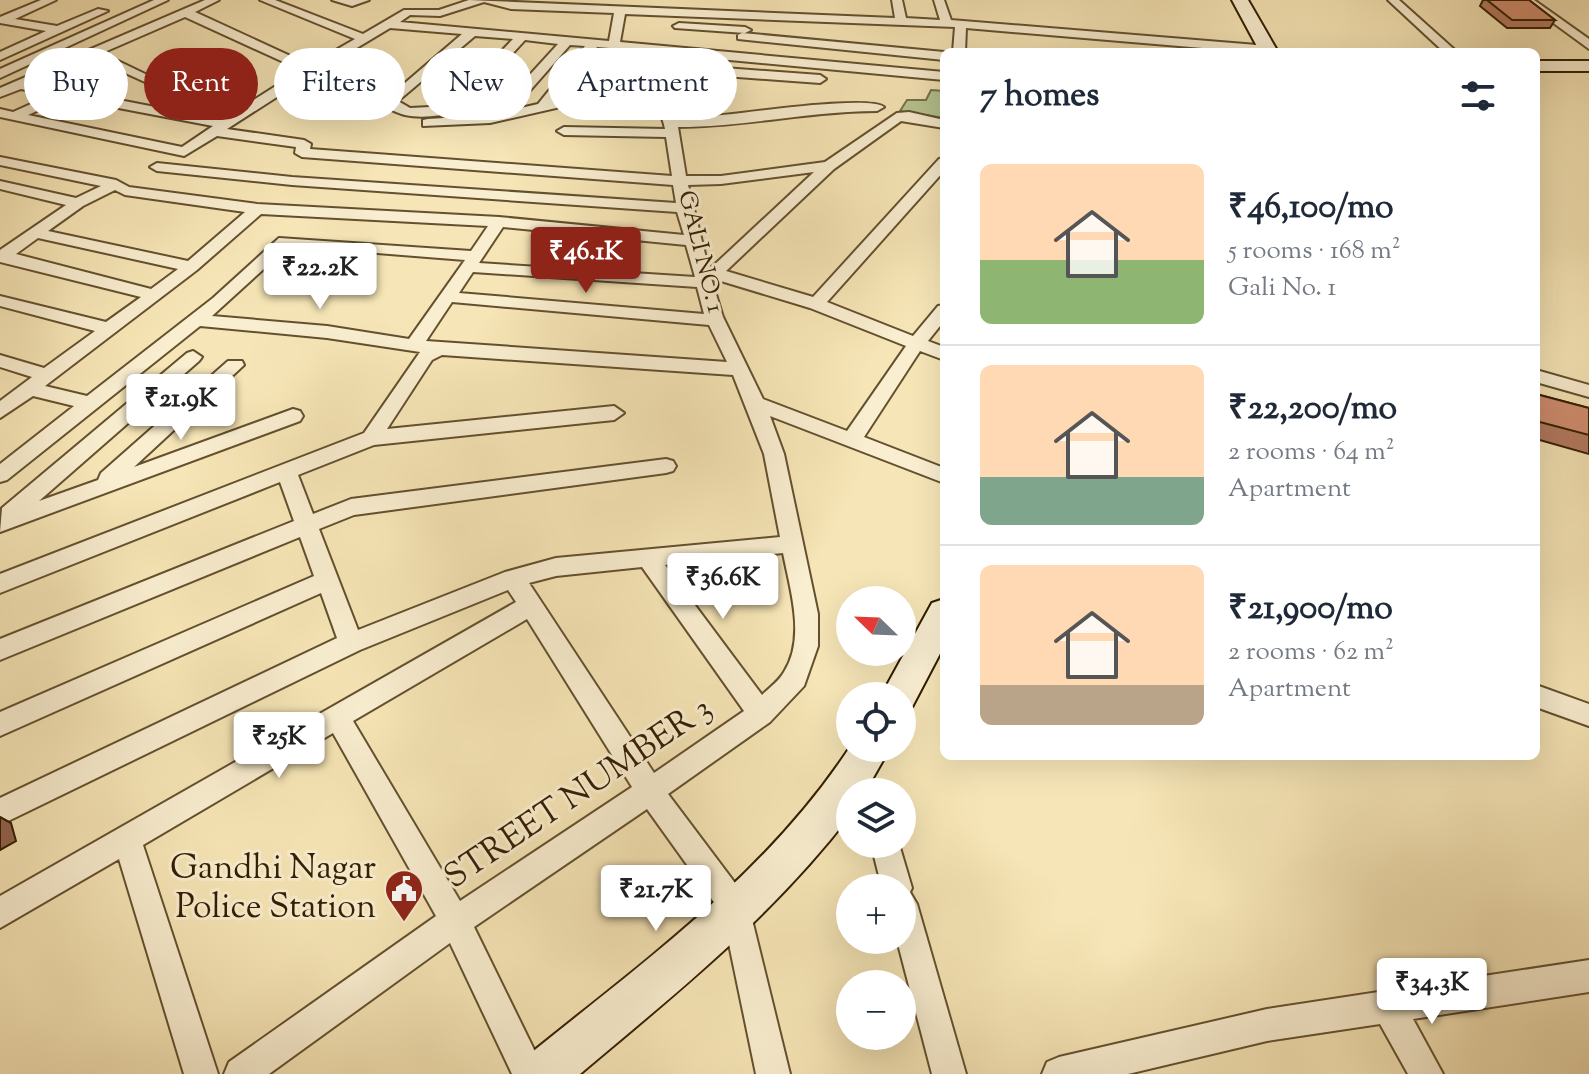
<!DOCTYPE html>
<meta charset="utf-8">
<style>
:root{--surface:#fff;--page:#f2f2f3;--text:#1f2937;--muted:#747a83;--line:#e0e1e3;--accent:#8f2418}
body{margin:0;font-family:"Sorts Mill Goudy",serif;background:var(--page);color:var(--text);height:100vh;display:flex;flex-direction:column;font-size:30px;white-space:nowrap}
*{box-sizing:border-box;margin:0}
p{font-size:26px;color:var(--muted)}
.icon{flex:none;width:44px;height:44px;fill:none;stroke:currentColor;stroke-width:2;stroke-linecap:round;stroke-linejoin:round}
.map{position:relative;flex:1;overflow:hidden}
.details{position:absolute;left:940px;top:48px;width:600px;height:712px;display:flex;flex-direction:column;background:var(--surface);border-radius:12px;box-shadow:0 8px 32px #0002}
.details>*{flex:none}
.banner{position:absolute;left:24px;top:48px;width:760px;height:72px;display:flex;gap:16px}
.needle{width:52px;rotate:293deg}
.tools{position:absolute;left:836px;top:586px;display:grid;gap:16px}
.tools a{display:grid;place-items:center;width:80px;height:80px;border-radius:50%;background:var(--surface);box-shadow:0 8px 32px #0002;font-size:40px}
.price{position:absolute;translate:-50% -68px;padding:0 18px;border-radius:8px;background:#fff;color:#222;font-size:26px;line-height:52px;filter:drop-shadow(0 2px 4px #0008)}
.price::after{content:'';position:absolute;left:50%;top:48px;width:24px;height:18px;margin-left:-12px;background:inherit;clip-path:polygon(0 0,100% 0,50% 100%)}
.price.selected{background:var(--accent);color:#fff}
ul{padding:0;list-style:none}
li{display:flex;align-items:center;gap:24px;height:200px;padding:0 40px}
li+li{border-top:2px solid var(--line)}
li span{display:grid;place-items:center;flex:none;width:224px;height:160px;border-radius:12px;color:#555}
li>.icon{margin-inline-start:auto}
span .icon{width:96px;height:96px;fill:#fffc;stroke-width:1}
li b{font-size:34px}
h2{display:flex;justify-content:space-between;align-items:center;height:96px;padding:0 40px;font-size:34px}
.pill{padding:0 28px;border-radius:36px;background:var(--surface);box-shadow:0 8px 32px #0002;font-size:28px;line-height:72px}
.pill.selected{background:var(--accent);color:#fff}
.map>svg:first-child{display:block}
.green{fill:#b7c692;stroke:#75724a;stroke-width:2}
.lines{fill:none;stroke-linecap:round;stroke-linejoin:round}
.street-casing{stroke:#64502e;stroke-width:4}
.secondary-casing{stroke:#331e01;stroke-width:4}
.street{fill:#f9eed0;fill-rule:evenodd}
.secondary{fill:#f9eed0;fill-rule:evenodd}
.wall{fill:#b47a61;stroke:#331e01;stroke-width:2}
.shaded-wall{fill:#92634f;stroke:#331e01;stroke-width:2}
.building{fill:#d18e71;stroke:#331e01;stroke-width:2}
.labels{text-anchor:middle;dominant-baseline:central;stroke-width:6;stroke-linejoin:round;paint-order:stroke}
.far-street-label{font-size:24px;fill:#331e01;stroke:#f9eed0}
.near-street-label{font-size:34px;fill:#331e01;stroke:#f9eed0}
.near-poi-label{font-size:34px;fill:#331e01;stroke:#f9eed0;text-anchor:end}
</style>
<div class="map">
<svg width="1589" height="1074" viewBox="0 0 1589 1074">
<rect width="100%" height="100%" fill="#f6e5b6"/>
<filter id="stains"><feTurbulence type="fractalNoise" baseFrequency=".0025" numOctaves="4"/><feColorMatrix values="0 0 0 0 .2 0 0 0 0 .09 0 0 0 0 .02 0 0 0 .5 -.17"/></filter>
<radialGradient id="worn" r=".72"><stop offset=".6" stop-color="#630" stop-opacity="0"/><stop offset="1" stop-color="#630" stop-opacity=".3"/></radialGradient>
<path class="green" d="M931 90 944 91V118L900 111 907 100H926Z"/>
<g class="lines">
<defs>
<path id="street" d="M41 0H56L15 19 57 26 98 9 108 11 0 60V52L46 31 0 23V17Z
M154 0H168L0 78V69Z
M205 0H219L195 12 310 65 355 39 260 0H275L363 34 404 10H439L469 0 895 18 892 0H902L906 18 940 20 934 0H944L951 20 1269 46 1275 50 1250 52 966 28 965 52H953L955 27 625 14 620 42 944 72V80L623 50 635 72 711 67 820 75 826 79 820 83 711 75 639 79 664 99 677 119C713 119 865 93 884 107L877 111C810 111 745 127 678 127L686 176H721L825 162 897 113 909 112 944 120V128L901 121 834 169 726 271 813 297 939 159 944 158V171L827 302 913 336 938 306 944 305V321L928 341 944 347V360L920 351 864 437 944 468V483L770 416 784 454 818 614V646L804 686 770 722 668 794 747 899 790 1074H756L723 915 647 809 474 927 546 1074H512L450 943 269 1074H224L229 1062 436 916 333 733 143 845 218 1074H184L119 859 0 928V896L516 602 508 590 360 650 0 825V798L337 638 321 593 0 736V712L314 576 300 537 0 660V639L294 521 280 482 0 593V574L364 433 420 352 327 338 200 326 7 480 0 482V464L74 406 33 396 0 418V401L32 377 0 367V355L44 368 95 331 0 306V296L106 322 141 297 0 262V250L66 205 0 189V181L76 198 101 186 0 165V157L116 180 129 187 257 204 499 217 684 235 677 212 292 185 157 171 150 167 157 163 292 177 676 203 673 185 302 157 295 153 296 147 217 136 184 156 0 117V109L13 112 51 95 21 89 0 97V88ZM484 2 511 9 614 13 609 41 400 22 410 15 440 16ZM185 17 301 70 222 120 78 92 123 72 156 87 166 84 112 58 106 62 113 67 63 89 33 83ZM390 28 462 34 391 95 381 98 320 70ZM475 36 513 39 449 106 410 108 398 101ZM525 40 558 44 504 103 489 105V111L513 110 570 45 585 46 538 104 490 115 428 119 423 120V126L490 123 635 90C650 101 662 110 665 129L564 127 557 131 564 135 666 137 672 176 310 149 311 144 304 140 227 129 311 75 375 105C387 106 393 112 405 115 422 119 441 115 458 113ZM597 47 610 48 624 74 576 73ZM569 80 628 82 629 84 553 101ZM66 98 213 126 182 147 28 115ZM814 172 712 267 708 266 688 185 721 184ZM115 190 125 195 245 212 188 261 48 231 83 206ZM261 214 488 226 471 251 279 238 213 298 87 396 45 386 197 270ZM503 227 686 245 695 277 479 263ZM38 238 178 269 151 289 16 254ZM289 246 465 260 409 339 327 326 212 316ZM473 272 697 287 704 314 459 293ZM711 278 810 308 906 346 847 431 763 399 723 317ZM452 302 709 325 727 362 426 341ZM442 355 733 375 764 454 780 537 556 558 505 572 358 630 319 529 354 515 666 473 673 471 676 466 673 461 666 459 351 499 313 514 298 475 374 445 614 420 624 413 614 406 387 429 432 360ZM783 553C790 589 806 638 784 672 779 681 769 688 762 695L665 565ZM642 567 744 711 654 773 529 583 556 576ZM527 619 632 787 460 901 353 721Z
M332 0H369L352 6Z
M1388 0H1399L1457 52H1444Z
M1522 0H1534L1589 39V49Z
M679 23 745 27 751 30 745 33 675 28 673 26Z
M742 33 944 52V60L738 39V35Z
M193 351 202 357 199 361 39 501 98 480 101 473 228 361H242L244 365 134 467 293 409 300 411 303 416 300 421 0 532 2 508 187 353Z
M1536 370 1589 385V397L1536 382Z
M1536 685 1589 704V726L1536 707Z
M871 844H899L912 888 910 892 917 904 966 1074H932L897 940H902V888H882Z
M1589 960V992L1413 1019 1443 1074H1408L1380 1024 1267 1041 1128 1074H1042L1047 1062 1059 1057 1267 1009Z"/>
<path id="secondary" d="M1232 0H1248L1278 52H1260Z
M1536 61H1589V71H1536Z
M944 599V646L912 707 902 711V696H881L932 603Z
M850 747 890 748 865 792H850V815C773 916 676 993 580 1074H519L526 1057C642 963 767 874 850 747Z"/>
</defs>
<use href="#street" class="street-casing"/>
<use href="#secondary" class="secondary-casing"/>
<use href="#street" class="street"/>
<use href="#secondary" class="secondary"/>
</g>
<path class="wall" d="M1483 0H1529L1555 20 1550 28H1507L1480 6Z
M1536 394 1589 408V454L1536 439Z"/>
<path class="shaded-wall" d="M0 817 11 823 16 841 0 850Z"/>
<path class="building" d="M1487 0H1529L1555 20H1512Z
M1536 394 1589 408V435L1536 421Z"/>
<defs>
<symbol id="civic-pin" viewBox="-11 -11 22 30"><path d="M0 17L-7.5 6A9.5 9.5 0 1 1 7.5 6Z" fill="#8f2418" stroke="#f9eed0"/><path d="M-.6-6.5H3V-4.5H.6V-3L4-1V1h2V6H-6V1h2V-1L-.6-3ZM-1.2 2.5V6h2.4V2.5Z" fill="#fff"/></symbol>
</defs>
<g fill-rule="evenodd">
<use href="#civic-pin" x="382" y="867" width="44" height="60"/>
</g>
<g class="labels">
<g class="far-street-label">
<text transform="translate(700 252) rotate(76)">GALI NO. 1</text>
</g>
<g class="near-street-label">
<text transform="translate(579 794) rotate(-34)">STREET NUMBER 3</text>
</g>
<g class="near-poi-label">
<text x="376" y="869">Gandhi Nagar<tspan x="376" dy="39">Police Station</tspan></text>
</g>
</g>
<rect width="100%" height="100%" filter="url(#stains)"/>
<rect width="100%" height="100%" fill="url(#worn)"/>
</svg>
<div class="tools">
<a><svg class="needle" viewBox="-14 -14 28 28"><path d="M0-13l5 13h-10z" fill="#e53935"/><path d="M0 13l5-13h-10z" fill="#747a83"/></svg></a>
<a><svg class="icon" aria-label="locate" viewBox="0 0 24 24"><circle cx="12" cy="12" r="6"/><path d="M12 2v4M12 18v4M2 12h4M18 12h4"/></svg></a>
<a><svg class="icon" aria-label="layers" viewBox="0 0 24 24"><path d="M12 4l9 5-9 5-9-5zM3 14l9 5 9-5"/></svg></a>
<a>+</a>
<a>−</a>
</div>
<b class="price selected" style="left:586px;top:295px">₹46.1K</b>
<b class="price" style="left:320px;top:311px">₹22.2K</b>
<b class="price" style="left:181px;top:442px">₹21.9K</b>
<b class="price" style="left:723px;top:621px">₹36.6K</b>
<b class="price" style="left:279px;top:780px">₹25K</b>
<b class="price" style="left:656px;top:933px">₹21.7K</b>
<b class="price" style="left:1432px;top:1026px">₹34.3K</b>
<div class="banner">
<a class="pill">Buy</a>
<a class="pill selected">Rent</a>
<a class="pill">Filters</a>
<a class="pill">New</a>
<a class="pill">Apartment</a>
</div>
<section class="details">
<h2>7 homes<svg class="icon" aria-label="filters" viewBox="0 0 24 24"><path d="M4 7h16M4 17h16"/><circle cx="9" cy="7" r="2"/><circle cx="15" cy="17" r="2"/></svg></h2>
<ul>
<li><span style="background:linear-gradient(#ffd9b3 60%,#8fb573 0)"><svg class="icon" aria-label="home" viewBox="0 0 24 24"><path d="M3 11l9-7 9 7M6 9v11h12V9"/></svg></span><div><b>₹46,100/mo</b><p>5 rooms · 168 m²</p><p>Gali No. 1</p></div></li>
<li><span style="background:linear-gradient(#ffd9b3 70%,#7fa58c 0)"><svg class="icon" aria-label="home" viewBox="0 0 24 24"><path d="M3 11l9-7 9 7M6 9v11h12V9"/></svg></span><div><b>₹22,200/mo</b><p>2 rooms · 64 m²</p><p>Apartment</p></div></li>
<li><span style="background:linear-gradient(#ffd9b3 75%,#b9a48a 0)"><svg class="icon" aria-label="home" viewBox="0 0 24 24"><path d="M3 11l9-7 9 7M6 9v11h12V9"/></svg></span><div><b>₹21,900/mo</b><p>2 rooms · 62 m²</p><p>Apartment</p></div></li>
</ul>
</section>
</div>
